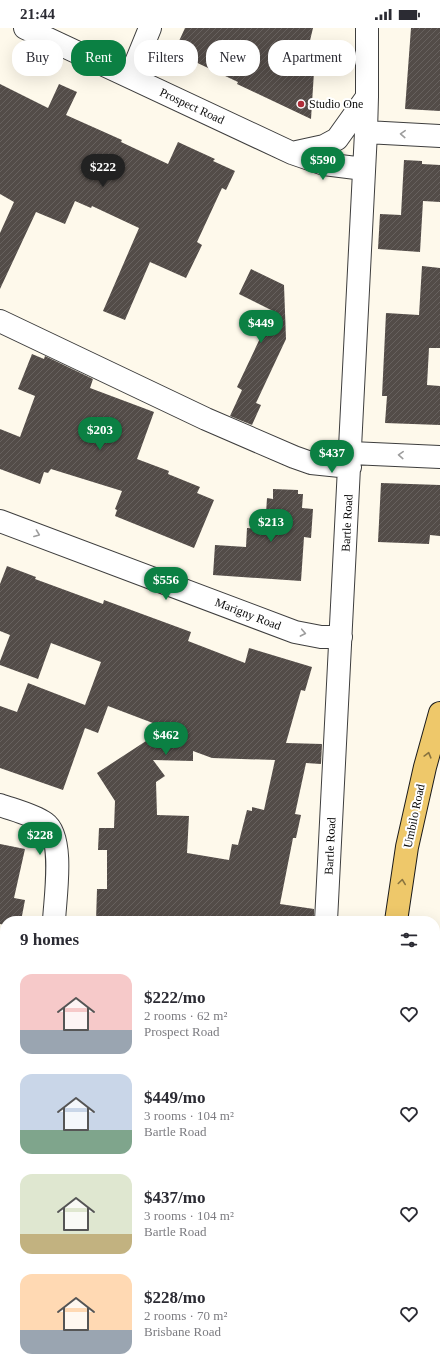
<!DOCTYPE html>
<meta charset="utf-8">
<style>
:root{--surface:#fff;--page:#f7f7f7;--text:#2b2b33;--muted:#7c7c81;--accent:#0b8043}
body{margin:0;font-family:Georgia,serif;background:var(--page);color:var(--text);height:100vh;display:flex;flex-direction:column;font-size:15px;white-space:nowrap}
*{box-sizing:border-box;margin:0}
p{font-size:13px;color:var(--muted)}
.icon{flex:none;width:22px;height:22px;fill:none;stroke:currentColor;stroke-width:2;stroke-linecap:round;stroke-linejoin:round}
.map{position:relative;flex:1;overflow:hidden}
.sheet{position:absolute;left:0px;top:888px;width:440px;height:456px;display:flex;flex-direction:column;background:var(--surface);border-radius:16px 16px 0 0;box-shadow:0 4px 16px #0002}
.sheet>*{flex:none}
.guide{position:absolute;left:12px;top:12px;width:416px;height:36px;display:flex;gap:8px}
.price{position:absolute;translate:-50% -34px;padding:0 9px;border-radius:14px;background:var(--accent);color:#fff;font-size:13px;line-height:26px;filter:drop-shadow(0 1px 2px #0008)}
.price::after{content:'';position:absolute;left:50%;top:24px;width:12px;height:9px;margin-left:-6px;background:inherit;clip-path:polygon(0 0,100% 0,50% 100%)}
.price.active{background:#222;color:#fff}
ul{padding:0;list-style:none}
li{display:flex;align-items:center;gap:12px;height:100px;padding:0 20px}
li span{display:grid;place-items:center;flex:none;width:112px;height:80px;border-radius:12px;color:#555}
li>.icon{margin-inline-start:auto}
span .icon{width:48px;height:48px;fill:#fffc;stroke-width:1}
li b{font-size:17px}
h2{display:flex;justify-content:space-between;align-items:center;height:48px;padding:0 20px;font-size:17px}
.pill{padding:0 14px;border-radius:16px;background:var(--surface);box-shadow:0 4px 16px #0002;font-size:14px;line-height:36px}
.pill.active{background:var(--accent);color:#fff}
.status{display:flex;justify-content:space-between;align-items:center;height:28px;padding:0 20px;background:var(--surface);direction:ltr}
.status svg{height:11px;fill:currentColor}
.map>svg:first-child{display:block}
.building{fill:url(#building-hatch);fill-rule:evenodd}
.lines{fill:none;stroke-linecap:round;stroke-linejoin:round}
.minor-casing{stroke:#3e3e3e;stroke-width:24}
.major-casing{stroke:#1c1c1c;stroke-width:24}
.minor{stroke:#fff;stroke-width:22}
.major{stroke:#eec86a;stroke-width:22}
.oneway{stroke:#9d9d9d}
.oneway2{stroke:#88733f}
.poi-dot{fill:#b02e3a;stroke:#fff;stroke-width:1.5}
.labels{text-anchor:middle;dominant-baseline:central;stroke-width:4;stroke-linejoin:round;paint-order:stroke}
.poi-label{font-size:12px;fill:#0b0b0b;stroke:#fff;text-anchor:start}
.street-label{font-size:12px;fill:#0b0b0b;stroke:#fff}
</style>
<div class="status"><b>21:44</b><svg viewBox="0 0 49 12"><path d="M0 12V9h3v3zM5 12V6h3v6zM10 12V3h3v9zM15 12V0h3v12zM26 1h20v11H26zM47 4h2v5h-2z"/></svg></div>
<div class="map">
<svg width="440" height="1344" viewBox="0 0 440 1344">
<defs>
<pattern id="building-hatch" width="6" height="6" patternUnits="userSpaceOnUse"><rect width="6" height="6" fill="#534c48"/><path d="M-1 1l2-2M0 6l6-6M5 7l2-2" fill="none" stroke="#67615e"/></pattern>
</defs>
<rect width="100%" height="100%" fill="#fef9eb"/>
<path class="building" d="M185 0H313L307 25 315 28 311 91 237 56 238 54 174 24Z
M411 0H440V83L405 81Z
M0 56 48 80 59 56 77 64 66 87 122 112 121 114 168 136 178 114 215 131 213 133 235 143 226 162 222 160 197 214 202 217 186 250 150 234 125 292 103 283 139 200 92 178 91 180 75 173 65 196 36 184 0 261V205L14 174 0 166Z
M404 132 422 133V136L440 137V174L423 173 420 224 378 221 380 186 401 187Z
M422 238 440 240V320H429L427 357 440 358V397L385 395 387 368H382L386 285 419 287Z
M251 241 284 257 286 311 256 375 261 377 252 397 230 388 242 362 237 359 273 283 239 266Z
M32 326 44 331 45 328 93 351 90 360 154 384 137 431 169 443 168 446 200 459 197 465 214 472 194 520 115 488 117 482 115 481 122 463 51 441 48 445 44 444 40 456 0 441V401L20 409 35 368 18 361Z
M381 455 440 457V508L430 507 429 516 378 514Z
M273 461 298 462V466H303L302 480 313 481 311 510 304 509 301 553 213 547 215 517 246 519 247 500 265 501 267 470 273 471Z
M7 538 36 549 35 551 103 576 104 572 191 604 188 613 245 635 249 620 312 639 305 663 301 662 286 715 322 716 321 736 306 735 295 786 301 787 296 810H293L280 876 314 881V893H96L97 861H107V822H98L99 800H114L115 773 97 745 166 700 108 678 98 705 85 700 63 762 0 740V678L17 684 28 655 85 677 101 634 51 615 38 651 0 637V633L10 607 0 603V556ZM193 723 212 730 275 732 264 782 252 779V783L247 782 238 817 232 816 229 832 187 825 189 788 157 787 156 754 165 748 153 732 193 733Z
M0 816 25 821 14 870 25 872 21 893H5V897L0 896Z"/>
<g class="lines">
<defs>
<path id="minor" d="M25 0 292 125 324 136 364 141
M130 49 150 0
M366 104 440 108
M292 125 324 118 337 111 367 69
M0 293 206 391 294 429 311 435 350 439
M351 425 440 429
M0 493 295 604 321 609H341
M0 777C14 782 34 787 45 795 65 809 55 870 54 893
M326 893 366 104 367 69V0
M0 981H5
M0 1171H5
M329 1339V1344"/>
<path id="major" d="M396 893 407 819 425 739 440 685
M440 1071V1101
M393 1339 394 1344"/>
</defs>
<use href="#minor" class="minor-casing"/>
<use href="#major" class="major-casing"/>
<use href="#minor" class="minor"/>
<use href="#major" class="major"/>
</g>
<defs><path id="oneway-chevron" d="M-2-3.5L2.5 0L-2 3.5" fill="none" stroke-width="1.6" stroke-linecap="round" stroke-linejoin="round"/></defs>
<g class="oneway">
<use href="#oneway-chevron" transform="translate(403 106) rotate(-177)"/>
<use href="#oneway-chevron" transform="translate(401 427) rotate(-177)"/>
<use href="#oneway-chevron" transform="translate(37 506) rotate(21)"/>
<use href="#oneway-chevron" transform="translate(303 605) rotate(11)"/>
</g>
<g class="oneway2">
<use href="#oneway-chevron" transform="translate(428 727) rotate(-75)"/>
<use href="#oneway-chevron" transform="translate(402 854) rotate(-82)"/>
</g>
<circle class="poi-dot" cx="301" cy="76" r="4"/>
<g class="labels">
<g class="poi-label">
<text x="309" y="76">Studio One</text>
</g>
<g class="street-label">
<text transform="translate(192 78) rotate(25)">Prospect Road</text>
<text transform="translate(347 495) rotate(-87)">Bartle Road</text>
<text transform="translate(248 586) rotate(21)">Marigny Road</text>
<text transform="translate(414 788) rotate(-78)">Umbilo Road</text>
<text transform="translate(330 818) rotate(-87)">Bartle Road</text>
</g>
</g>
</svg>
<b class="price" style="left:323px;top:153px">$590</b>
<b class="price active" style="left:103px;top:160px">$222</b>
<b class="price" style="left:261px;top:316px">$449</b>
<b class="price" style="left:100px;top:423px">$203</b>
<b class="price" style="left:332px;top:446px">$437</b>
<b class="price" style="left:271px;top:515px">$213</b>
<b class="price" style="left:166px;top:573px">$556</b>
<b class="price" style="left:166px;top:728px">$462</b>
<b class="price" style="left:40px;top:828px">$228</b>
<div class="guide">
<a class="pill">Buy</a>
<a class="pill active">Rent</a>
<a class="pill">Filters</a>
<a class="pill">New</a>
<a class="pill">Apartment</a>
</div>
<section class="sheet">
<h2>9 homes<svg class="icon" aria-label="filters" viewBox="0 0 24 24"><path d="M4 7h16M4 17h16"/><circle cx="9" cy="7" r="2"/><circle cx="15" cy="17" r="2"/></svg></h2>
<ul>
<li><span style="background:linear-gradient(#f6c9c9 70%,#9aa5b1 0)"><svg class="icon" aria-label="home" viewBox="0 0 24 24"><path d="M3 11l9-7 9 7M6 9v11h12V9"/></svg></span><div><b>$222/mo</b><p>2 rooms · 62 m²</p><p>Prospect Road</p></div><svg class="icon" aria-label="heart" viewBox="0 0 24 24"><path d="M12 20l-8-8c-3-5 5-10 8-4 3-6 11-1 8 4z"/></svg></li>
<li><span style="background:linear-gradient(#c9d6e8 70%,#7fa58c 0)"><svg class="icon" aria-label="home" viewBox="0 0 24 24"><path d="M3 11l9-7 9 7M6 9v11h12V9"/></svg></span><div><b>$449/mo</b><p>3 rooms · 104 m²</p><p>Bartle Road</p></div><svg class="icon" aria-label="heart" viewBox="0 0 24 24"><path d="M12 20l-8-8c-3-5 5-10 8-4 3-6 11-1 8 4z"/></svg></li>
<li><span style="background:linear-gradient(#dfe7d0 75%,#c2b280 0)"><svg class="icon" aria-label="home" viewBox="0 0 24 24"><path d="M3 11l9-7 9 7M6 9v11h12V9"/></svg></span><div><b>$437/mo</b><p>3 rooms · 104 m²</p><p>Bartle Road</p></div><svg class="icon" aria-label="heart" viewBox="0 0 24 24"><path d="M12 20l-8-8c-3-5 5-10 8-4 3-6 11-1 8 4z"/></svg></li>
<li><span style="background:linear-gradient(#ffd9b3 70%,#9aa5b1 0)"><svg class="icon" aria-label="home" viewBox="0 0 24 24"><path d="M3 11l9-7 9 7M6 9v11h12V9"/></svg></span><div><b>$228/mo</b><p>2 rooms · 70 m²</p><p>Brisbane Road</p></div><svg class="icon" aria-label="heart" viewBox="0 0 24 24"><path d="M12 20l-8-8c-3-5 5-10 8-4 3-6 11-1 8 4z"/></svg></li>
</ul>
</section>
</div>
